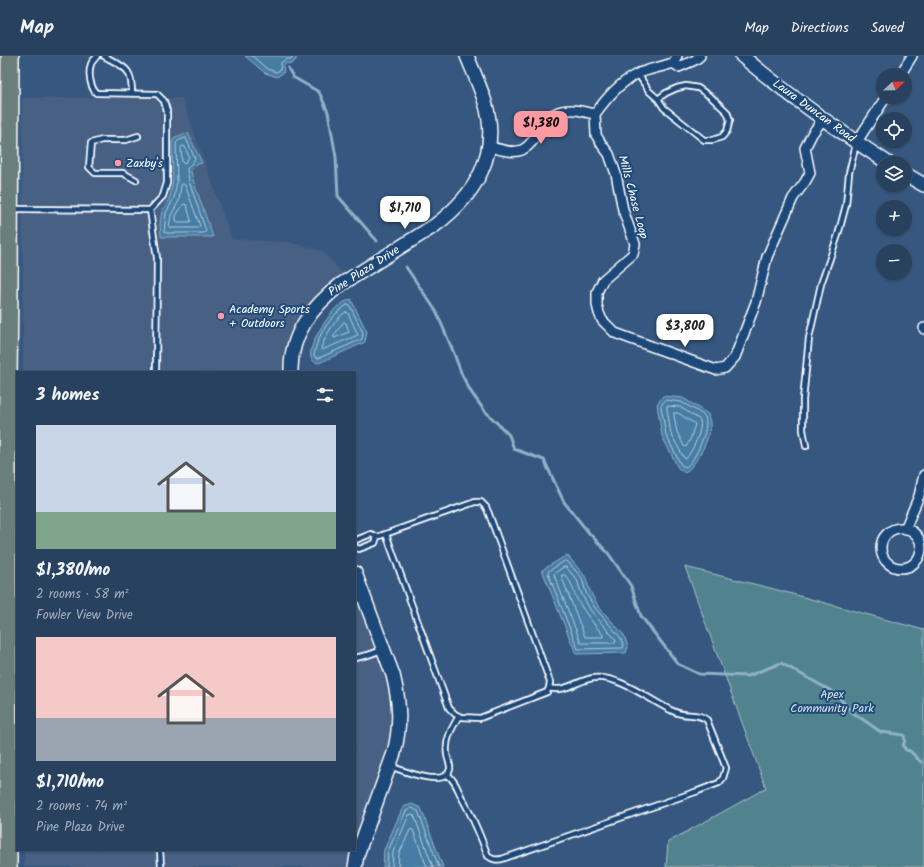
<!DOCTYPE html>
<meta charset="utf-8">
<style>
:root{--surface:#28415f;--page:#304865;--text:#f1f3f6;--muted:#a5afbd;--line:#445a74;--accent:#ff9aa2}
body{margin:0;font-family:Kalam,sans-serif;background:var(--page);color:var(--text);height:100vh;display:flex;flex-direction:column;font-size:15px;white-space:nowrap}
*{box-sizing:border-box;margin:0}
p{font-size:13px;color:var(--muted)}
.icon{flex:none;width:22px;height:22px;fill:none;stroke:currentColor;stroke-width:2;stroke-linecap:round;stroke-linejoin:round}
.map{position:relative;flex:1;overflow:hidden}
.side{position:absolute;left:16px;top:315px;width:340px;height:480px;display:flex;flex-direction:column;background:var(--surface);border-radius:0px;box-shadow:0 1px 3px #0004,0 0 0 1px var(--line)}
.side>*{flex:none}
.needle{width:26px;rotate:68deg}
.fabs{position:absolute;left:876px;top:12px;display:grid;gap:8px}
.fabs a{display:grid;place-items:center;width:36px;height:36px;border-radius:50%;background:var(--surface);box-shadow:0 1px 3px #0004,0 0 0 1px var(--line);font-size:20px}
.price{position:absolute;translate:-50% -34px;padding:0 9px;border-radius:8px;background:#fff;color:#222;font-size:13px;line-height:26px;filter:drop-shadow(0 1px 2px #0008)}
.price::after{content:'';position:absolute;left:50%;top:24px;width:12px;height:9px;margin-left:-6px;background:inherit;clip-path:polygon(0 0,100% 0,50% 100%)}
.price.active{background:var(--accent);color:#111}
ul{padding:0;list-style:none}
li{display:grid;align-content:center;gap:8px;height:212px;padding:0 20px}
li span{display:grid;place-items:center;height:124px;border-radius:0px;color:#555}
li>.icon{margin-inline-start:auto}
span .icon{width:72px;height:72px;fill:#fffc;stroke-width:1}
li b{font-size:17px}
h2{display:flex;justify-content:space-between;align-items:center;height:48px;padding:0 20px;font-size:17px}
header{display:flex;align-items:center;gap:24px;box-sizing:border-box;height:56px;padding:0 20px;background:var(--surface);border-bottom:1px solid var(--line)}
header strong{font-size:19px}
nav{display:flex;gap:22px;margin-inline-start:auto;font-size:14px}
.map>svg:first-child{display:block}
.built{fill:#466083}
.green{fill:#51838e;stroke:#a8c1c6}
.water{fill:#477da4;stroke:#91b1c8}
.lines{fill:none;stroke-linecap:round;stroke-linejoin:round}
.shore{stroke:#b5cbdb;stroke-width:1}
.stream{stroke:#91b1c8;stroke-width:3}
.lane-casing{stroke:#fff;stroke-width:8}
.street-casing{stroke:#fff;stroke-width:12}
.secondary-casing{stroke:#fff;stroke-width:16}
.highway-casing{stroke:#fff;stroke-width:20}
.lane{stroke:#1f4a7a;stroke-width:4.5}
.street{stroke:#1f4a7a;stroke-width:9}
.secondary{stroke:#1f4a7a;stroke-width:13}
.highway{stroke:#6b7f7c;stroke-width:17}
.poi-dot{fill:#ff9aa2;stroke:#1f4a7a;stroke-width:1.5}
.labels{text-anchor:middle;dominant-baseline:central;stroke-width:4;stroke-linejoin:round;paint-order:stroke}
.street-label{font-size:12px;fill:#fff;stroke:#1f4a7a}
.poi-label{font-size:12px;fill:#fff;stroke:#1f4a7a;text-anchor:start}
.park-label{font-size:12px;fill:#d4e0e3;stroke:#1f4a7a}
</style>
<header>
<strong>Map</strong>
<nav><a>Map</a><a>Directions</a><a>Saved</a></nav>
</header>
<div class="map">
<svg width="924" height="811" viewBox="0 0 924 811">
<rect width="100%" height="100%" fill="#36577f"/>
<filter id="ink" filterUnits="userSpaceOnUse"><feTurbulence type="fractalNoise" baseFrequency=".025" numOctaves="2"/><feDisplacementMap in="SourceGraphic" scale="8" xChannelSelector="R" yChannelSelector="G"/><feConvolveMatrix kernelMatrix="1 2 1 2 8 2 1 2 1" color-interpolation-filters="sRGB"/></filter>
<g filter="url(#ink)">
<path class="built" d="M22 42H182L232 183 289 186 323 195 344 219 293 277 286 299V316H23Z
M355 531 373 577 392 638 393 668 388 697 355 788Z
M24 794H353L351 811H24Z"/>
<path class="green" d="M685 511 774 533 924 574V811H666L668 786 766 732Z"/>
<path class="water" d="M245 0H296V4L291 8 287 7 283 10 284 16 277 21 265 17Z
M188 77 202 107 195 109 191 115 193 124 213 181H161L160 168 162 155 170 141 173 125 172 86 175 81Z
M351 243 367 276 365 286 319 307C295 305 329 258 337 251 341 248 346 245 351 243Z
M663 340 683 342 708 358C708 360 710 364 710 367 712 380 696 409 685 417L678 412 662 380 657 348Z
M567 499 585 520 590 535 598 550 624 579 628 591 626 597 576 598 542 514Z
M412 748 421 752 443 811H383L384 794 403 751Z"/>
<g class="lines">
<path class="shore" d="M252 0 267 13 276 16 280 14 281 7 286 3H291L292 0
M186 82 195 103 187 113 189 125 206 175 204 177H166L164 176 166 157 174 142 177 125 176 87 178 85Z
M183 90 185 91 189 101 184 108 182 106 181 92Z
M183 128 185 129 200 170 198 172H171L169 171 171 159 179 145 181 129Z
M184 148 187 149 191 165 190 166H177L176 164V160Z
M347 249 350 250 363 277 362 283 319 302H316L314 300C316 281 331 259 347 249Z
M346 256 348 257 358 279 322 294 321 292C326 280 334 263 346 256Z
M344 266 346 267 349 276 334 282V280Z
M666 344C671 345 677 345 681 346 685 348 703 358 705 361 710 372 695 405 686 411L681 409 666 379 661 350Z
M667 350 680 351 700 364C703 375 692 395 686 403L684 402 671 378Z
M674 357H678L695 368 690 384 686 391 684 390 677 376Z
M565 505H567L582 522 586 537 595 552 620 581 624 590 623 592 578 593 548 517 549 515Z
M564 511H566L577 524 582 539 591 555 616 584 615 587H581L554 519 555 517Z
M562 519H565C574 529 572 534 578 545 585 557 594 568 603 579V581H585L562 522Z
M387 811 388 795 406 755 412 752 418 755 439 811
M392 811 393 796 409 759 412 758 414 759 433 811
M398 811 399 798 410 774 411 773 413 774 427 811"/>
<path class="stream" d="M288 12 293 21 319 36 328 56 336 101 338 140 377 185
M406 211 436 255 453 295 462 319 471 336 484 354 509 379 514 393 544 404 564 446 589 477 608 497 631 530 641 560 678 608 699 618 748 620 781 607 835 637 852 656 865 665 881 676 904 679 905 684 903 690 906 694 910 695 921 706"/>
<defs>
<path id="lane" d="M97 0C96 2 92 5 91 8 88 17 90 30 96 37L157 38 164 45 167 55V127L163 140 150 154
M104 0C125 12 132 11 132 38
M638 18 649 35 658 43 666 37 677 32 686 30 698 32 711 41 727 56 730 64 727 75 722 81 713 84H704L664 52 658 43
M136 124 123 117H95L89 111 91 87 102 84H126L138 80
M12 153 150 154 157 202 156 316
M806 390 803 374V344L809 282 821 228 838 179 846 149 849 117 856 88
M377 481 475 446H481L486 451 489 458 550 626 549 632 547 636 480 662 461 661 455 658 449 652 386 478
M355 485 356 484 371 478 377 481 375 487 359 493 355 491
M355 602 368 599 382 594
M390 710C401 714 446 733 450 713 451 708 447 703 447 698 445 683 452 672 459 660
M447 718C456 726 457 732 462 742 473 761 480 779 488 800 493 804 496 804 502 803L698 735 719 727 723 722 726 712 707 664C698 656 686 661 675 656 651 646 621 619 594 622 582 623 571 632 559 633 556 633 552 633 549 632
M160 794 161 811"/>
<path id="street" d="M677 0 673 7C662 11 648 13 637 18 619 27 606 43 595 58L596 79 602 89 609 98 616 118 623 154 635 188 633 198 603 224 597 236V249L599 257 602 264 615 277 716 314 725 312 735 301 756 246 767 201 793 142 805 126 810 117 805 92 812 78 823 63
M673 7 679 11 695 4 700 0
M900 19 912 0
M856 87 886 41
M488 90C498 93 512 98 522 94 542 84 540 54 570 54 578 53 587 57 595 58
M924 272V273
M881 492a20 20 0 1 1 40 0a20 20 0 1 1-40 0Z
M905 473 919 440 924 419"/>
<path id="secondary" d="M742 0C788 39 837 74 888 107
M905 118 924 129
M291 316C290 278 312 251 340 229L434 170C475 140 501 98 485 46 480 30 473 15 467 0
M355 811 357 799 394 697C401 669 400 647 393 619L355 517"/>
<path id="highway" d="M8 811 7 413 9 232 10 0"/>
</defs>
<use href="#lane" class="lane-casing"/>
<use href="#street" class="street-casing"/>
<use href="#secondary" class="secondary-casing"/>
<use href="#highway" class="highway-casing"/>
<use href="#lane" class="lane"/>
<use href="#street" class="street"/>
<use href="#secondary" class="secondary"/>
<use href="#highway" class="highway"/>
</g>
</g>
<g class="poi-dot">
<circle cx="118" cy="107" r="4"/>
<circle cx="221" cy="260" r="4"/>
</g>
<g class="labels">
<g class="street-label">
<text transform="translate(814 55) rotate(36)">Laura Duncan Road</text>
<text transform="translate(633 141) rotate(75)">Mills Chase Loop</text>
<text transform="translate(364 215) rotate(-33)">Pine Plaza Drive</text>
</g>
<g class="poi-label">
<text x="126" y="107">Zaxby's</text>
<text x="229" y="253">Academy Sports<tspan x="229" dy="14">+ Outdoors</tspan></text>
</g>
<g class="park-label">
<text x="832" y="638">Apex<tspan x="832" dy="14">Community Park</tspan></text>
</g>
</g>
</svg>
<div class="fabs">
<a><svg class="needle" viewBox="-14 -14 28 28"><path d="M0-13l5 13h-10z" fill="#e53935"/><path d="M0 13l5-13h-10z" fill="#a5afbd"/></svg></a>
<a><svg class="icon" aria-label="locate" viewBox="0 0 24 24"><circle cx="12" cy="12" r="6"/><path d="M12 2v4M12 18v4M2 12h4M18 12h4"/></svg></a>
<a><svg class="icon" aria-label="layers" viewBox="0 0 24 24"><path d="M12 4l9 5-9 5-9-5zM3 14l9 5 9-5"/></svg></a>
<a>+</a>
<a>−</a>
</div>
<b class="price active" style="left:541px;top:89px">$1,380</b>
<b class="price" style="left:405px;top:174px">$1,710</b>
<b class="price" style="left:685px;top:292px">$3,800</b>
<section class="side">
<h2>3 homes<svg class="icon" aria-label="filters" viewBox="0 0 24 24"><path d="M4 7h16M4 17h16"/><circle cx="9" cy="7" r="2"/><circle cx="15" cy="17" r="2"/></svg></h2>
<ul>
<li><span style="background:linear-gradient(#c9d6e8 70%,#7fa58c 0)"><svg class="icon" aria-label="home" viewBox="0 0 24 24"><path d="M3 11l9-7 9 7M6 9v11h12V9"/></svg></span><div><b>$1,380/mo</b><p>2 rooms · 58 m²</p><p>Fowler View Drive</p></div></li>
<li><span style="background:linear-gradient(#f6c9c9 65%,#9aa5b1 0)"><svg class="icon" aria-label="home" viewBox="0 0 24 24"><path d="M3 11l9-7 9 7M6 9v11h12V9"/></svg></span><div><b>$1,710/mo</b><p>2 rooms · 74 m²</p><p>Pine Plaza Drive</p></div></li>
</ul>
</section>
</div>
